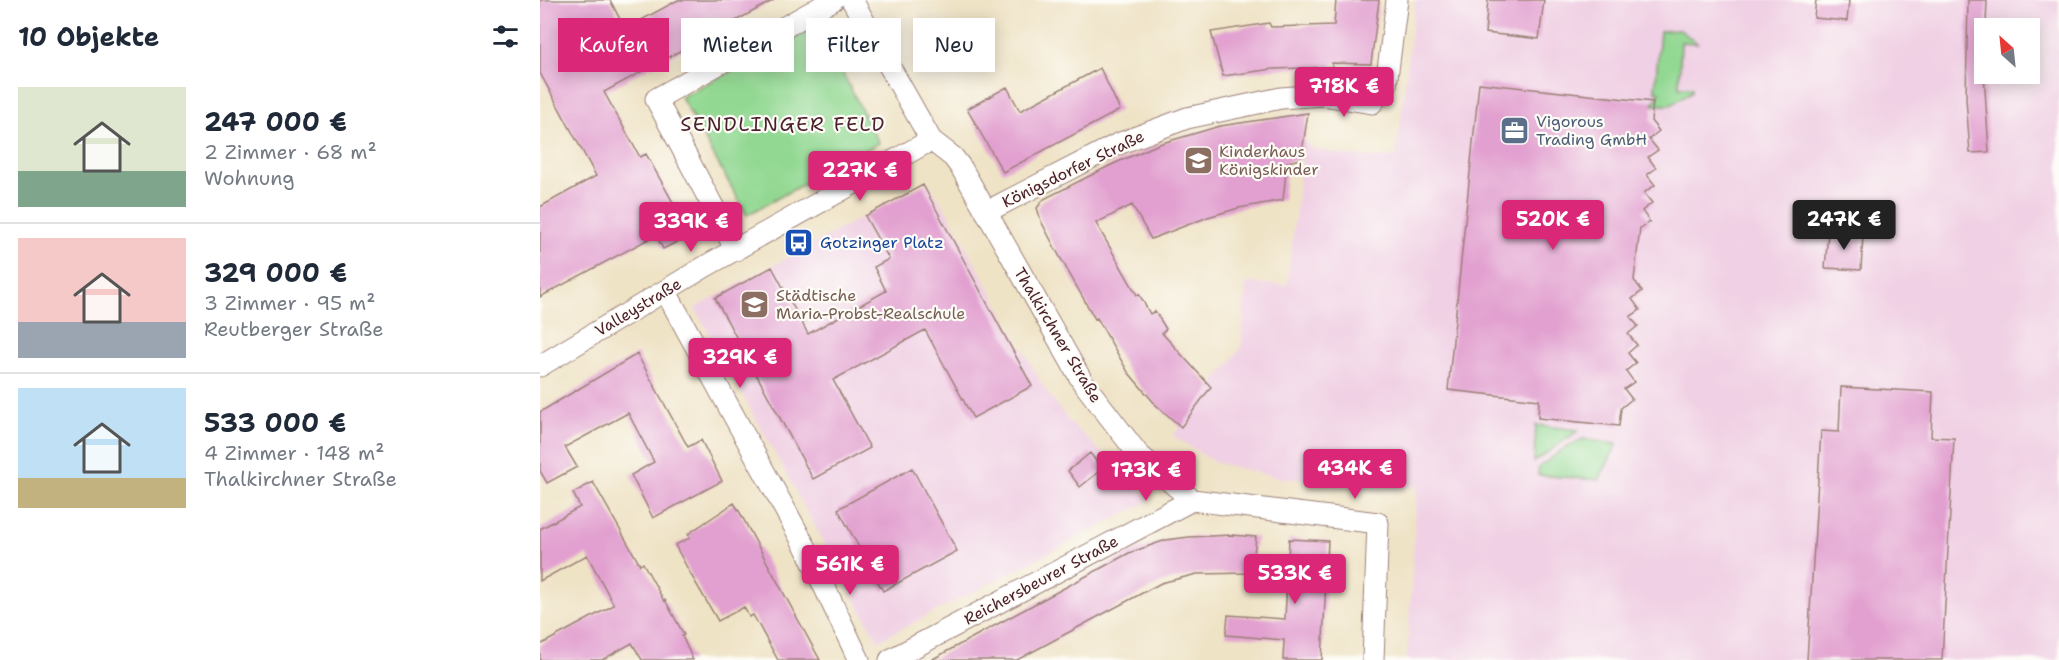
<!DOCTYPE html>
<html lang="de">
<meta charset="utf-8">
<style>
:root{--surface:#fff;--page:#f2f2f3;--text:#1f2937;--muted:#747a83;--line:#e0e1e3;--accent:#db2777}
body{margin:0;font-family:"Shantell Sans",sans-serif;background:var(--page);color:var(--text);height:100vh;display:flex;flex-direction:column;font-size:22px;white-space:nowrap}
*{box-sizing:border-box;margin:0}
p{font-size:20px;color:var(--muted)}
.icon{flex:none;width:33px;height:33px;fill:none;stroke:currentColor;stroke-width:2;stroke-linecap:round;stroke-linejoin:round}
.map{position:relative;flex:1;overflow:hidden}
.side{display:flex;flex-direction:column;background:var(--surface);width:540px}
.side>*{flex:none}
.guide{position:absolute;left:18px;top:18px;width:570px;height:54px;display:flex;gap:12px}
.needle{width:39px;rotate:333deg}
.controls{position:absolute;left:1434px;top:18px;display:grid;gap:12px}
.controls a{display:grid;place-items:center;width:66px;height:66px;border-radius:0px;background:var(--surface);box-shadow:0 3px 15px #0003;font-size:30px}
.price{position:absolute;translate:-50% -51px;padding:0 14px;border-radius:6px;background:var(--accent);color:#fff;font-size:20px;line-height:39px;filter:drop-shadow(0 2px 3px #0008)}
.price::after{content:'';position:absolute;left:50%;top:36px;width:18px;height:14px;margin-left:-9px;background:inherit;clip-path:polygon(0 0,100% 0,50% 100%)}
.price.selected{background:#222;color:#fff}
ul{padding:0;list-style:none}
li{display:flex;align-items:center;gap:18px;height:150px;padding:0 18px}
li+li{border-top:2px solid var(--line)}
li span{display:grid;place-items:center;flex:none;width:168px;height:120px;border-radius:0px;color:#555}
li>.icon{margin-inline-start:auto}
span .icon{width:72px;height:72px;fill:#fffc;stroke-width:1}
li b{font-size:26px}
h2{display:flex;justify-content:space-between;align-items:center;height:72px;padding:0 18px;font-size:26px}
.tag{padding:0 21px;border-radius:0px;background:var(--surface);box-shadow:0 3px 15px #0003;font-size:21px;line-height:54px}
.tag.selected{background:var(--accent);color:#fff}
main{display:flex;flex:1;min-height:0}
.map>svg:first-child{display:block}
.built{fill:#f0d0e4;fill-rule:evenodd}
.green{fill:#92d892;stroke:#6e7c5e;stroke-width:1.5}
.building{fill:#e2a0d0}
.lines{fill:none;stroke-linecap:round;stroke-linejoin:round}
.minor-casing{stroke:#9c8178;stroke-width:23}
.minor{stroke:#fff;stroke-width:21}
.labels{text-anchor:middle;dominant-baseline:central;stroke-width:4.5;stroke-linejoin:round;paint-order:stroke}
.service-label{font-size:16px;fill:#4e5e75;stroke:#fdfcf7;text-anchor:start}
.education-label{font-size:16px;fill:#785e54;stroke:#fdfcf7;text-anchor:start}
.street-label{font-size:16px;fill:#4a1f2b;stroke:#fdfcf7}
.transit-label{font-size:16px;fill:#164399;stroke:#fdfcf7;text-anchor:start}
.quarter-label{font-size:20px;letter-spacing:1.5px;fill:#4a1f2b;stroke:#fdfcf7}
</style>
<main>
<section class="side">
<h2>10 Objekte<svg class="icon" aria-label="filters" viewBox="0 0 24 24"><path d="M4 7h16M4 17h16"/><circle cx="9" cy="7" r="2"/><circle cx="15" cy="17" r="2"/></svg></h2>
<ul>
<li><span style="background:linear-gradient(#dfe7d0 70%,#7fa58c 0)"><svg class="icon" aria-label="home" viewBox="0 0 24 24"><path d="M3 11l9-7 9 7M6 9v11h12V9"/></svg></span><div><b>247 000 €</b><p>2 Zimmer · 68 m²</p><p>Wohnung</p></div></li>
<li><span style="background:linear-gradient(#f6c9c9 70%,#9aa5b1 0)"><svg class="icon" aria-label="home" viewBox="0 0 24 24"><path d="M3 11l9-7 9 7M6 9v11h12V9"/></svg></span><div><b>329 000 €</b><p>3 Zimmer · 95 m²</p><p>Reutberger Straße</p></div></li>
<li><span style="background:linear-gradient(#bfe0f5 75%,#c2b280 0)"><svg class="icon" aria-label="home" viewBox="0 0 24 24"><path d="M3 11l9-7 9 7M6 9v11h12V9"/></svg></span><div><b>533 000 €</b><p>4 Zimmer · 148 m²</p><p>Thalkirchner Straße</p></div></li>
</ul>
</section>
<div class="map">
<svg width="1519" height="660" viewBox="0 0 1519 660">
<rect width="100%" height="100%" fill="#fdfcf7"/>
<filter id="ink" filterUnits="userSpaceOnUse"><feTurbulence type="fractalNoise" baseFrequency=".0167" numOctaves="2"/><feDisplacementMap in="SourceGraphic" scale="12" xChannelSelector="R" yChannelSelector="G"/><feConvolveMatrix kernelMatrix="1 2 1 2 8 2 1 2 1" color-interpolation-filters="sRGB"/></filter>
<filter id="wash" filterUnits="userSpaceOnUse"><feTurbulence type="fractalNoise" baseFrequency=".008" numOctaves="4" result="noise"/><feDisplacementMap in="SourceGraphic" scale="24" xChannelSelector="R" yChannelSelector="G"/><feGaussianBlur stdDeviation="1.35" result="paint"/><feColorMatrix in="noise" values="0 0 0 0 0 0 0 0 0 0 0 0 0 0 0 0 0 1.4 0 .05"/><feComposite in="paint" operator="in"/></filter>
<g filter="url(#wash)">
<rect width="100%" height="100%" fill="#efe3c6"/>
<path class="built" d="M875 0H1519V660H867L877 487 740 478 674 462 633 436 701 348 706 283 747 285 764 142 774 149 807 156 856 158ZM1444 28H1490V74H1444Z
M387 182 406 210 503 386 528 420 611 500 338 641 155 308Z"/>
<path class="green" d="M278 26 339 143 207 215 141 97Z
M1140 30 1157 43 1141 42 1139 87H1152V91L1131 105H1113L1120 92 1115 91 1120 31Z
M996 425 1039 430 994 462Z
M1043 439 1077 444 1059 480 998 475 999 467 1026 447Z"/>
<g id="blocks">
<path class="building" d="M0 0H70L85 29 138 0H234L64 92 100 157 106 154 140 215 134 218 145 238 123 249 116 235 0 297V207L56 176 0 73Z
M796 0H839L831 64 792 63V67L733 69 683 76 671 32 729 23 731 27 794 25Z
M948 0H1004L999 39 945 33Z
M1276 0H1309L1307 21 1274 18Z
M1428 0H1447L1444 74 1449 152 1430 153 1426 98Z
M560 68 580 110 463 172 427 109 467 87 480 111Z
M939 83 1113 102 1111 121 1119 131 1109 139 1118 150 1108 157 1116 168 1107 175 1115 185 1104 193 1112 203 1102 211 1110 222 1100 228 1094 280 1102 291 1092 299 1100 310 1090 317 1098 326 1088 334 1097 345 1088 353 1096 363 1086 371 1094 382 1084 389 1092 399 1081 408 1079 426 998 418 999 400 908 390Z
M768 113 761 159 747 162 743 200 699 208 668 217 611 239 592 205 556 223 597 295 599 294 610 314 615 311 626 329 622 333 671 387 641 427 616 405 588 372 557 318 555 319 516 250 501 221 497 208 504 199 571 165 619 144 680 126Z
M383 185 492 386 433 418 385 330 293 380 330 448 273 479 175 298 232 267 268 334 346 291 334 267 349 259 325 216Z
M1288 233 1323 234 1321 270 1285 268Z
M97 354 148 447 161 440 182 481 113 518 91 475 114 462 88 413 25 447 37 467 7 483 0 471V412Z
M1301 387 1393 392 1391 437 1414 438 1402 660H1267L1281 431 1299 432Z
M550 453 562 469 540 487 528 471Z
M372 468 417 551 343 591 298 509Z
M53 482 100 565 103 563 124 601 125 600 144 635 142 636 153 660H102L92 643 62 660H0V645L74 605 47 555 0 581V529L40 507 33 493Z
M194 503 199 511 280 660H238L213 615 209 617 204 607 178 621 151 575 135 545 150 538 148 534Z
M692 535 716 537 712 573 657 574 621 583 477 660H391L589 553 626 540 649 537Z
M749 539 788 541 782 660H743L744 640 686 635 688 615 745 619Z"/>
</g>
</g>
<g filter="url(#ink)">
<use href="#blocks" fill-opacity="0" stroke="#9c8178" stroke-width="1.5"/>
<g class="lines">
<defs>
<path id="minor" d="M312 0 391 140 413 157 422 169 542 381 598 454 652 500 838 523 833 660
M446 212 578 144 647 118 741 98 783 95 832 103 846 85 857 0
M196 250 116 99 293 0
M126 292 266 548 319 660
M0 366 166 266 391 140
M350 660 652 500"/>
</defs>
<use href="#minor" class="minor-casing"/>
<use href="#minor" class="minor"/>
</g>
</g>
<defs>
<symbol id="office-square" viewBox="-11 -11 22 22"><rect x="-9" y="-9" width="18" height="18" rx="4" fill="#5c6f8a" stroke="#fdfcf7"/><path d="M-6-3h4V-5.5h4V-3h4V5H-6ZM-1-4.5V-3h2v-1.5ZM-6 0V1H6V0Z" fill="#fff"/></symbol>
<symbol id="school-square" viewBox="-11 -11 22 22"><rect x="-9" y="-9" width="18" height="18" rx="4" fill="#8d6e63" stroke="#fdfcf7"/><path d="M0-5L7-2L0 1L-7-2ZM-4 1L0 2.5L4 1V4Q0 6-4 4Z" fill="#fff"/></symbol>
<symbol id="bus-square" viewBox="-11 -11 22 22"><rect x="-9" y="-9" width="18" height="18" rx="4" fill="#1a4fb4" stroke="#fdfcf7"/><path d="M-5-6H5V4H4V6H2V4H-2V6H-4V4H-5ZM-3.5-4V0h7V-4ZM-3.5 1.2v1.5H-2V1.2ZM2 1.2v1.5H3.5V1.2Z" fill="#fff"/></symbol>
</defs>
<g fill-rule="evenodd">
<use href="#office-square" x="958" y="114" width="33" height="33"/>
<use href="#school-square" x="642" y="144" width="33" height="33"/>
<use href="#bus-square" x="242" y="226" width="33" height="33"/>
<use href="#school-square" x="198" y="288" width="33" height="33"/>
</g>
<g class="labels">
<g class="service-label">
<text x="996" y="121">Vigorous<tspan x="996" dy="18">Trading GmbH</tspan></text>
</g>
<g class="education-label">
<text x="679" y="151">Kinderhaus<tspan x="679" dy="18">Königskinder</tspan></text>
<text x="236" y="295">Städtische<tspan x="236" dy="18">Maria-Probst-Realschule</tspan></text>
</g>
<g class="street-label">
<text transform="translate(533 169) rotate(-26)">Königsdorfer Straße</text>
<text transform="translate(98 307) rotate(-31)">Valleystraße</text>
<text transform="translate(518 335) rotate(59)">Thalkirchner Straße</text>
<text transform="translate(501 580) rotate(-28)">Reichersbeurer Straße</text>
</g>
<g class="transit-label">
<text x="280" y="242">Gotzinger Platz</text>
</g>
<g class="quarter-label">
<text x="243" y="124">SENDLINGER FELD</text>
</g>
</g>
</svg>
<div class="controls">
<a><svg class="needle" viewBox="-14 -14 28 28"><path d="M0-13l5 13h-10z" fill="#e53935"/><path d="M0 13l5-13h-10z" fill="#747a83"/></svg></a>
</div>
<b class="price" style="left:804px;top:118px">718K €</b>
<b class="price" style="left:320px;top:202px">227K €</b>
<b class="price" style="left:1013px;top:251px">520K €</b>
<b class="price selected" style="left:1304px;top:251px">247K €</b>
<b class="price" style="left:151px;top:253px">339K €</b>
<b class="price" style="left:200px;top:389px">329K €</b>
<b class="price" style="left:815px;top:500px">434K €</b>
<b class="price" style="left:606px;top:502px">173K €</b>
<b class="price" style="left:310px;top:596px">561K €</b>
<b class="price" style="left:755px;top:605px">533K €</b>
<div class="guide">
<a class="tag selected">Kaufen</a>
<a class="tag">Mieten</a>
<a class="tag">Filter</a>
<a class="tag">Neu</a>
</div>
</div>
</main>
